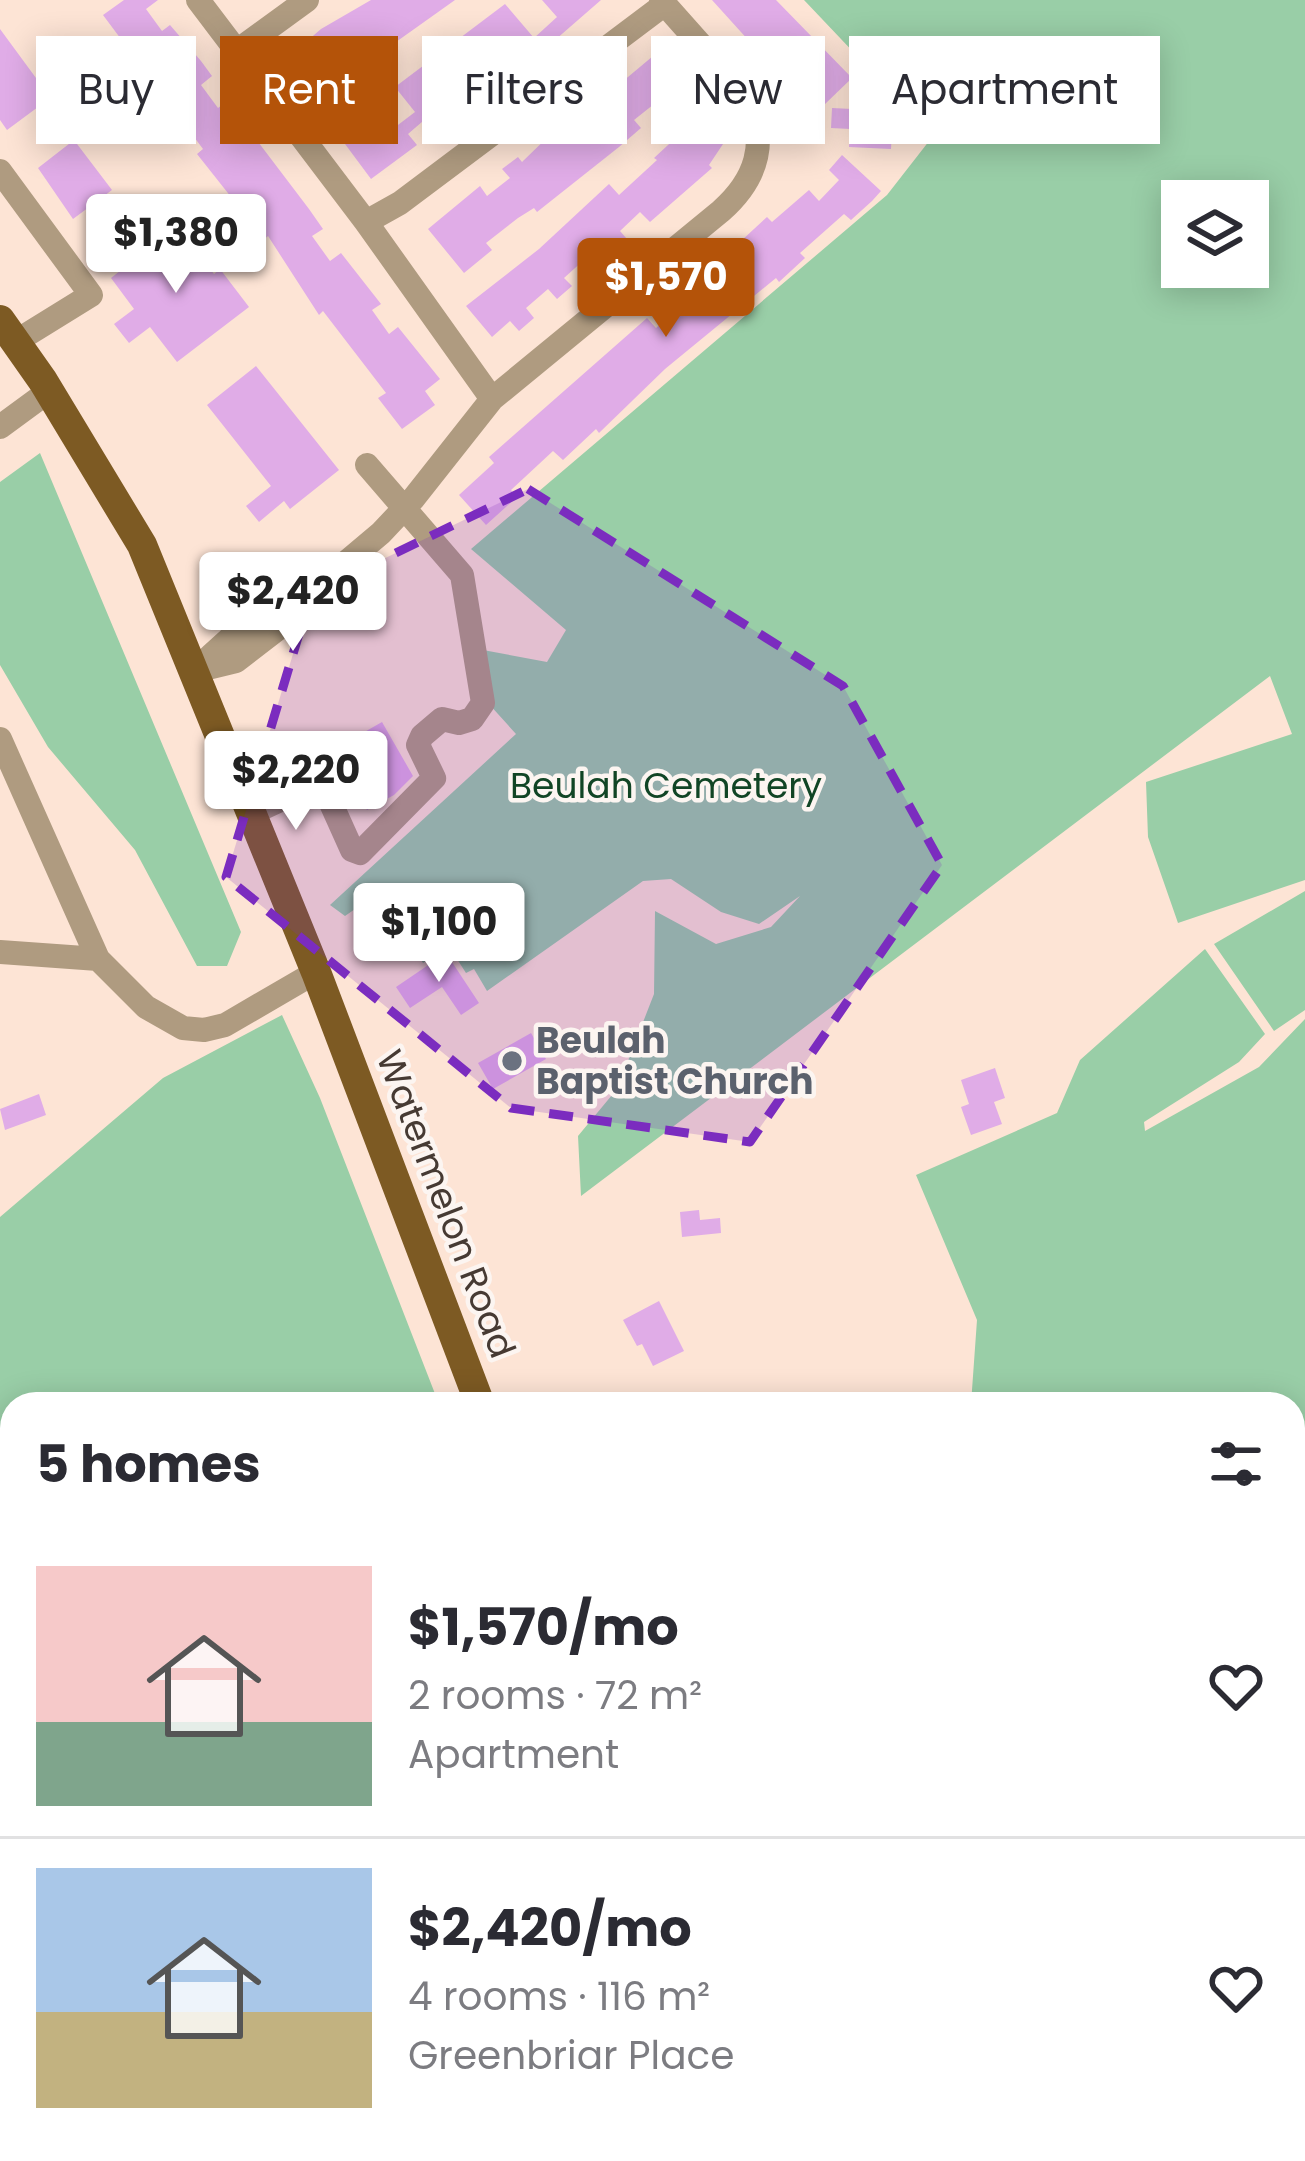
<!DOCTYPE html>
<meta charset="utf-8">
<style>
:root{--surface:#fff;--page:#f2f2f3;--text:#2b2b33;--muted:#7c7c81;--line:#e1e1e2;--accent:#b45309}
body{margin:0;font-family:Poppins,sans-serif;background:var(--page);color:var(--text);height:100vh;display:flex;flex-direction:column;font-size:45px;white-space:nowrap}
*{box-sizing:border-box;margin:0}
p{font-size:39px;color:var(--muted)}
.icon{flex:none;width:66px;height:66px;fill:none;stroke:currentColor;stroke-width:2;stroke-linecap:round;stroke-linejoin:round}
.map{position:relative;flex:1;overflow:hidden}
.sheet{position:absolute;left:0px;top:1392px;width:1305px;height:771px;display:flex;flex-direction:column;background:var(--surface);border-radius:36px 36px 0 0;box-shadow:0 6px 30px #0003}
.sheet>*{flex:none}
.banner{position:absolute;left:36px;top:36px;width:1233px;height:108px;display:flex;gap:24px}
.fabs{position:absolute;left:1161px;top:180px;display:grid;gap:24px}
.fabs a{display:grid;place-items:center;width:108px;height:108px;border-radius:0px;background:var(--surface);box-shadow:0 6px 30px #0003;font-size:60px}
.price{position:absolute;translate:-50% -102px;padding:0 27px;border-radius:12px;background:#fff;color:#222;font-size:39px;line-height:78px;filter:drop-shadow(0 3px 6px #0008)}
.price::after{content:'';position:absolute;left:50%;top:72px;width:36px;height:27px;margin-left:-18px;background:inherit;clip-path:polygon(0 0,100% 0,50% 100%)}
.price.active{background:var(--accent);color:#fff}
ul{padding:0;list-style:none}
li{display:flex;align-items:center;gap:36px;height:300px;padding:0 36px}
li+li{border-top:3px solid var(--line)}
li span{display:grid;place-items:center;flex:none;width:336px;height:240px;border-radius:0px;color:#555}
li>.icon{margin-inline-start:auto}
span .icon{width:144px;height:144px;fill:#fffc;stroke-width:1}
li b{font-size:51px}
h2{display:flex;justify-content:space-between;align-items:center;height:144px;padding:0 36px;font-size:51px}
.chip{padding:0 42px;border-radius:0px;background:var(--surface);box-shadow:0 6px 30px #0003;font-size:42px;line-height:108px}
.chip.active{background:var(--accent);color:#fff}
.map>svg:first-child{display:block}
.green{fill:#99cea7;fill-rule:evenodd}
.building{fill:#e0ace7}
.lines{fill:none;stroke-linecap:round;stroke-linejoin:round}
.path{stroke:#ad9a8f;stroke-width:3;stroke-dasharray:6 9;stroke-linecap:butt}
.minor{stroke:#af9b80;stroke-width:24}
.major{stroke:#7d5a23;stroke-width:30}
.marked{fill:#7b2cbf;fill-opacity:0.2;stroke:#7b2cbf;stroke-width:9;stroke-dasharray:24 15;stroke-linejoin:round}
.worship-dot{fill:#6b7280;stroke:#fcf5f1;stroke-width:4.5}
.labels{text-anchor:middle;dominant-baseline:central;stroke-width:9;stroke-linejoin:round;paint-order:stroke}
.park-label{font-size:36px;fill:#114525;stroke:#fcf5f1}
.worship-label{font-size:36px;font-weight:bold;fill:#5b616d;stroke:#fcf5f1;text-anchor:start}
.street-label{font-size:36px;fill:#463a33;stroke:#fcf5f1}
</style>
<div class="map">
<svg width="1305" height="2161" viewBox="0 0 1305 2161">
<rect width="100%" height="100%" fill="#fde4d5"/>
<path class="green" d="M804 0H1305V880L1178 923 1148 837 1146 782 1292 734 1270 676 581 1196 578 1136 617 1089 654 994 655 911 716 944 771 927 800 896 759 924 721 912 671 879 643 881 487 991 474 969 466 973 448 945 423 963 381 891 345 916 330 905 516 734 488 703 483 650 547 662 566 630 471 549 887 195 933 136ZM1182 201H1248V267H1182Z
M40 453 241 932 227 966H197L135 850 48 747 0 665V482Z
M1305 891V1010L1274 1031 1214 944Z
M1205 949 1265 1034 1239 1062 1144 1122 1145 1131 1259 1067 1305 1019V1704L1293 1702V1404H971L977 1320 916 1175 1057 1113 1080 1060Z
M282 1015 320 1098 439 1404H12V2151H719L723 2161H0V1217L163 1078Z
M1293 1732 1305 1734V2161H1189L1201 2151H1293V2074L1299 2069 1293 2062Z
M976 2151H1178L1187 2161H980Z"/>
<path class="building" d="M124 0H158L146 9 162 31 170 25 201 61 212 76 201 85 218 108 227 101 309 209 323 229 312 236 330 261 341 253 381 304 372 310 389 334 398 327 440 379 425 391 435 405 402 429 378 398 386 393 323 311 319 315 268 236 261 242 249 228 257 222 238 200 235 202 197 154 203 149 103 15Z
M371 0H455L358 69 383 101 377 106 394 128 415 112 395 87 505 4 534 38 557 17 542 0H601L516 74 514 71 449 123 437 109 408 134 417 145 371 179 296 78 306 70 292 54 321 29Z
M712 0H776L852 78 825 104 808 86 798 95 768 64 776 56 756 36 750 42Z
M0 29 36 78 46 70 61 90 7 130 0 120Z
M659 51 683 81 634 120 641 128 619 147 537 212 534 208 518 218 486 243 492 250 464 273 428 229 480 186 487 196 510 178 502 169 518 157 522 162 556 129 560 134Z
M692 99 724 119 716 132 727 138 709 165 712 168 650 222 640 212 620 231 627 239 594 269 585 259 564 278 572 286 557 299 548 289 526 308 534 318 519 331 510 321 492 337 466 306 539 249 609 184 619 195 657 160 654 158 682 132 674 127Z
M832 108 893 111 891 149 849 147 850 129 831 128Z
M74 140 112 190 73 219 38 168Z
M842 155 881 191 872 201 851 220 844 214 800 253 805 258 779 282 776 278 665 369 599 433 596 429 563 460 553 451 511 490 517 497 486 525 459 495 494 463 489 457 647 318 656 328 677 310 669 301 684 288 692 297 712 279 705 271 720 257 729 268 750 250 741 241 767 217 772 222 809 190 819 201 839 180 829 170Z
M177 226 214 274 220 269 249 307 177 362 150 327 129 343 114 324 134 309 111 278Z
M256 366 339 470 290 509 284 501 259 522 246 506 271 486 207 405Z
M382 722 413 776 394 795 367 810 344 770 358 762 347 742Z
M446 953 479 1003 461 1015 442 987 410 1008 396 987Z
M531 1033 546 1059 493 1089 478 1063Z
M995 1068 1005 1098 994 1102 1002 1124 971 1135 961 1107 969 1104 961 1080Z
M39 1094 46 1115 5 1130 0 1109Z
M699 1210 700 1220 720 1218 721 1233 682 1237 680 1212Z
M659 1301 684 1351 653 1366 642 1344 637 1346 623 1320Z"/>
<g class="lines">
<path class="path" d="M0 1541 12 1527
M0 1779 12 1778
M175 2151 177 2161
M429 2151 433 2161"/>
<path class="minor" d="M198 0 366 222 492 399
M237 51 307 0
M0 171 91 295 15 342
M366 222 400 203 665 4
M0 427 49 391
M195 671 236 661 319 597 343 565 381 533 413 499 492 399 721 211C756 180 768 144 749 99L661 0
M195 671C237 629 287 589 341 566
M0 739 98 959 146 1007 183 1028 204 1030 225 1025 316 972
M252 813 321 781 352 850 360 853 434 778 418 745 422 736 442 719 459 723 472 719 483 703 462 575 367 465
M0 952 98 959"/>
<path class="major" d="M0 320 43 381 142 545 316 972 480 1404
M757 2151 760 2161"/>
</g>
<path class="marked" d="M528 489 843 686 942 865 750 1142 511 1108 226 877 311 594Z"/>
<circle class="worship-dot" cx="512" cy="1061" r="12"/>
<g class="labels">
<g class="park-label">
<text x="666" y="785">Beulah Cemetery</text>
</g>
<g class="worship-label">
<text x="536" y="1040">Beulah<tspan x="536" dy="41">Baptist Church</tspan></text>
</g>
<g class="street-label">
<text transform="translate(446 1204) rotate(69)">Watermelon Road</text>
</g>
</g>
</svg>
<div class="fabs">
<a><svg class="icon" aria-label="layers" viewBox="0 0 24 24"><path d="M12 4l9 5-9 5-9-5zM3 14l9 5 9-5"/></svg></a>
</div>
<b class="price" style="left:176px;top:296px">$1,380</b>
<b class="price active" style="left:666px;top:340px">$1,570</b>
<b class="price" style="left:293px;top:654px">$2,420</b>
<b class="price" style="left:296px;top:833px">$2,220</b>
<b class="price" style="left:439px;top:985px">$1,100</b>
<div class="banner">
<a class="chip">Buy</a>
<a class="chip active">Rent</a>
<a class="chip">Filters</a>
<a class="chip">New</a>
<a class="chip">Apartment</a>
</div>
<section class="sheet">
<h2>5 homes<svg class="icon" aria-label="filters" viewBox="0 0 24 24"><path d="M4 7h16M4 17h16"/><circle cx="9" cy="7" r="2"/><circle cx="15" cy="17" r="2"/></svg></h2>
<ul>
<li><span style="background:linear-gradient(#f6c9c9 65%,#7fa58c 0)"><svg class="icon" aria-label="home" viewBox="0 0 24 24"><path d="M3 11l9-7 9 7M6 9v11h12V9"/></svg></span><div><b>$1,570/mo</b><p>2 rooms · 72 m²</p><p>Apartment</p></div><svg class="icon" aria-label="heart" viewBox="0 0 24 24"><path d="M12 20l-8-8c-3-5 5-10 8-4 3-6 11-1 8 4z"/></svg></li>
<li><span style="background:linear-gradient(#a9c7e8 60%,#c2b280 0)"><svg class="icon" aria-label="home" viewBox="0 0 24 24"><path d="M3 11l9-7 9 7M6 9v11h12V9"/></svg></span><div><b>$2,420/mo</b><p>4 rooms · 116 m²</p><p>Greenbriar Place</p></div><svg class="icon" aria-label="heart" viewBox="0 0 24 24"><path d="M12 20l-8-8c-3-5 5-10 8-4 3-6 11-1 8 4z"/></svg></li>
</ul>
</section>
</div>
